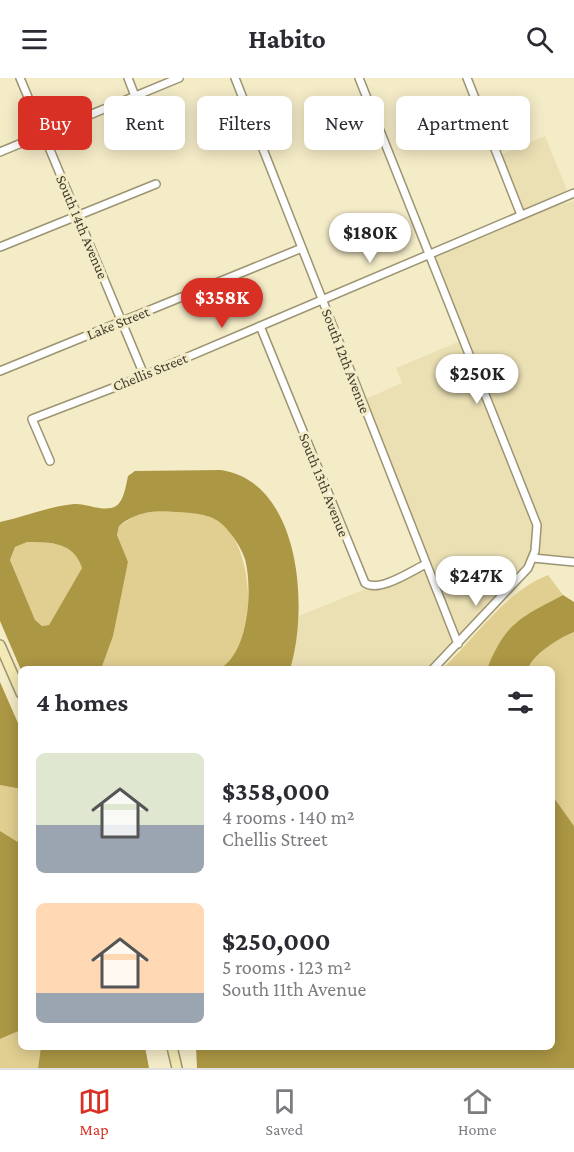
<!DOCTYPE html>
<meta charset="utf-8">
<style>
:root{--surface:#fff;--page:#f7f7f7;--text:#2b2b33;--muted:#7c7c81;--line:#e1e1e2;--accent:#d93025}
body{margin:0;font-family:"Crimson Pro",serif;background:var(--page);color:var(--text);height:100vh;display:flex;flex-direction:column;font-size:22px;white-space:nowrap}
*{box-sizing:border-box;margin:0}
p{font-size:20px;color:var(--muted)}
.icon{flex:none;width:33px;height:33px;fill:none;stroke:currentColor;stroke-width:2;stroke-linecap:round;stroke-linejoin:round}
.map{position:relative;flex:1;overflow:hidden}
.details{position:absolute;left:18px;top:588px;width:537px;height:384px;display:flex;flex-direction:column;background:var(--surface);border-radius:9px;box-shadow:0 3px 15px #0003}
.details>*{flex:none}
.hud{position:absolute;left:18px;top:18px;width:538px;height:54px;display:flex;gap:12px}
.price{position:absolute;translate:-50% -51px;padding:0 14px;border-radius:21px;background:#fff;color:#222;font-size:20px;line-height:39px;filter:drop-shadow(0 2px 3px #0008)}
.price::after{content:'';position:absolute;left:50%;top:36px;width:18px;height:14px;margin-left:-9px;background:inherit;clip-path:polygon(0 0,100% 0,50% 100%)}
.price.active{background:var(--accent);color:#fff}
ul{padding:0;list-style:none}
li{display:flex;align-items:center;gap:18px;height:150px;padding:0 18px}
li span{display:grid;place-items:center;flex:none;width:168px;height:120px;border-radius:9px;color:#555}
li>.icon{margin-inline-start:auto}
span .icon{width:72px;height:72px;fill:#fffc;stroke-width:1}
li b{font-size:26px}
h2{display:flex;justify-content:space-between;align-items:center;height:72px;padding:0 18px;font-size:26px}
.tag{padding:0 21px;border-radius:9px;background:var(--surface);box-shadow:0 3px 15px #0003;font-size:21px;line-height:54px}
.tag.active{background:var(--accent);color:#fff}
header{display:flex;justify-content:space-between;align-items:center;height:78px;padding:0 18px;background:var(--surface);font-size:27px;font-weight:700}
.tabs{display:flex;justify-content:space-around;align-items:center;height:84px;border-top:2px solid var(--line);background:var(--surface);font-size:16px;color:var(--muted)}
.tabs a{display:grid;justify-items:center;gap:3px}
.tabs .active{color:var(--accent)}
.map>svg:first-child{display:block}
.built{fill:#ebe0b4}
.green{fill:#e0cf90}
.water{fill:#ac9744;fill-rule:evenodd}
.pier{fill:#f4ebc7}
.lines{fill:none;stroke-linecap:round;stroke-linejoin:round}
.minor-casing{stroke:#9c9472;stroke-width:10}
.secondary-casing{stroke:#9c9472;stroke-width:12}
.minor{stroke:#fff;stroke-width:7}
.secondary{stroke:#f3e9b4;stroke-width:9}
.labels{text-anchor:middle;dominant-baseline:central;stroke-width:6;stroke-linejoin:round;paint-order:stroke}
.street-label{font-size:15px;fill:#413d2f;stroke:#f4ebc7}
</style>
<header><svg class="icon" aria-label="menu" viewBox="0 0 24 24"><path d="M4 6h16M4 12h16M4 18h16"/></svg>Habito<svg class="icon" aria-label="search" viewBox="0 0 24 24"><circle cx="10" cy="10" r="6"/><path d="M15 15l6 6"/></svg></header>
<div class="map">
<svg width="574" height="990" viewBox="0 0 574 990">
<rect width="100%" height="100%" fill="#f4ebc7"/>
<path class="built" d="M545 58 567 112 524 136 574 123V484L533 480 433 591H290L299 538 426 486 361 323 402 305 396 290 458 264 463 259 429 175 521 137 498 78Z"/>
<path class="green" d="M162 433C181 435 206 433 221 445 255 471 260 570 219 591H101L128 485 117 457 119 448 140 435Z
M27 464C50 464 74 464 82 490L49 547 42 548 35 543 10 482 15 469Z
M548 497 563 517C521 539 505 545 487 591H442C476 560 503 515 548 497Z
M574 554V748L552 717V591H528C533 576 559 560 574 554Z
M0 707 21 711V766L0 753Z
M21 952V969H41L38 990H0V961Z"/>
<path class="water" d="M221 392C301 404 309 531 290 591H219C249 576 253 511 245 481 241 469 232 456 223 447 211 435 190 435 175 434 153 432 136 434 119 448L117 457 128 484 113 558 101 591H21V711L0 707V444C24 439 50 428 74 426 87 425 104 435 116 428 124 423 126 407 128 398L135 393ZM27 464C50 464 74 464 82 490L49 547 42 548 35 542 10 482 15 469Z
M563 517 574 524V554C559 560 533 576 528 591H487C505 545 521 539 563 517Z
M552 717 574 748V990H197L196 969H552Z
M0 753 21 766V952L0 961Z
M41 969H145L149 990H38Z"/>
<path class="pier" d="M0 543 21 592V652L0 604Z"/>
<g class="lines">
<defs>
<path id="minor" d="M20 0 144 297
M128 0 135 18
M235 0 458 566
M359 0 537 447 535 473 528 490 433 591
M467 0 521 137
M0 74 179 0
M0 169 156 106
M260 248 365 505C379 515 411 493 426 486
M0 293 302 170
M50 383 32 341 131 303 574 115
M533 480 574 484"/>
<path id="secondary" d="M0 567 21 615
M172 969 177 990"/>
</defs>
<use href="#minor" class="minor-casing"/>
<use href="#secondary" class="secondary-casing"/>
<use href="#minor" class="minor"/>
<use href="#secondary" class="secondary"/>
</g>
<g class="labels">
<g class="street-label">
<text transform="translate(82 149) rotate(67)">South 14th Avenue</text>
<text transform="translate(118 245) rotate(-22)">Lake Street</text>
<text transform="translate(346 283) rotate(69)">South 12th Avenue</text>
<text transform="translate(150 294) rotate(-22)">Chellis Street</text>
<text transform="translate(324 407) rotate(68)">South 13th Avenue</text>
</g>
</g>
</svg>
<b class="price" style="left:370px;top:186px">$180K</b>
<b class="price active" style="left:222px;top:251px">$358K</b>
<b class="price" style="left:477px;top:327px">$250K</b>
<b class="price" style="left:476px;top:529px">$247K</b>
<div class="hud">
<a class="tag active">Buy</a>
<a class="tag">Rent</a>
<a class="tag">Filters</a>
<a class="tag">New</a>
<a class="tag">Apartment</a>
</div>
<section class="details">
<h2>4 homes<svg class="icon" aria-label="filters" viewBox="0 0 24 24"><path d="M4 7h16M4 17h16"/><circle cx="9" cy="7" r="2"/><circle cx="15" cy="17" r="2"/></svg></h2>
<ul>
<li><span style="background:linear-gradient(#dfe7d0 60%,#9aa5b1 0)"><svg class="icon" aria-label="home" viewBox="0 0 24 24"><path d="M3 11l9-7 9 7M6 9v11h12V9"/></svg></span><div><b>$358,000</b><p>4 rooms · 140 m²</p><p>Chellis Street</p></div></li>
<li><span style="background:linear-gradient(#ffd9b3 75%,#9aa5b1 0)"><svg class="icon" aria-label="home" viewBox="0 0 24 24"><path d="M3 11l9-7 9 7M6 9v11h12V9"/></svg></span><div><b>$250,000</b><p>5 rooms · 123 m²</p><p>South 11th Avenue</p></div></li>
</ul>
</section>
</div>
<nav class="tabs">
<a class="active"><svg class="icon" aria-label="map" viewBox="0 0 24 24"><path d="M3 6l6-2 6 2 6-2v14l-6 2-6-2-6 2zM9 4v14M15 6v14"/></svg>Map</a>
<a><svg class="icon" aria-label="saved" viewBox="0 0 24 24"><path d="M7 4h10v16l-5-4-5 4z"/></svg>Saved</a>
<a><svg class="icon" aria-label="home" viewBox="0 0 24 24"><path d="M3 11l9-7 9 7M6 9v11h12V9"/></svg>Home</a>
</nav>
